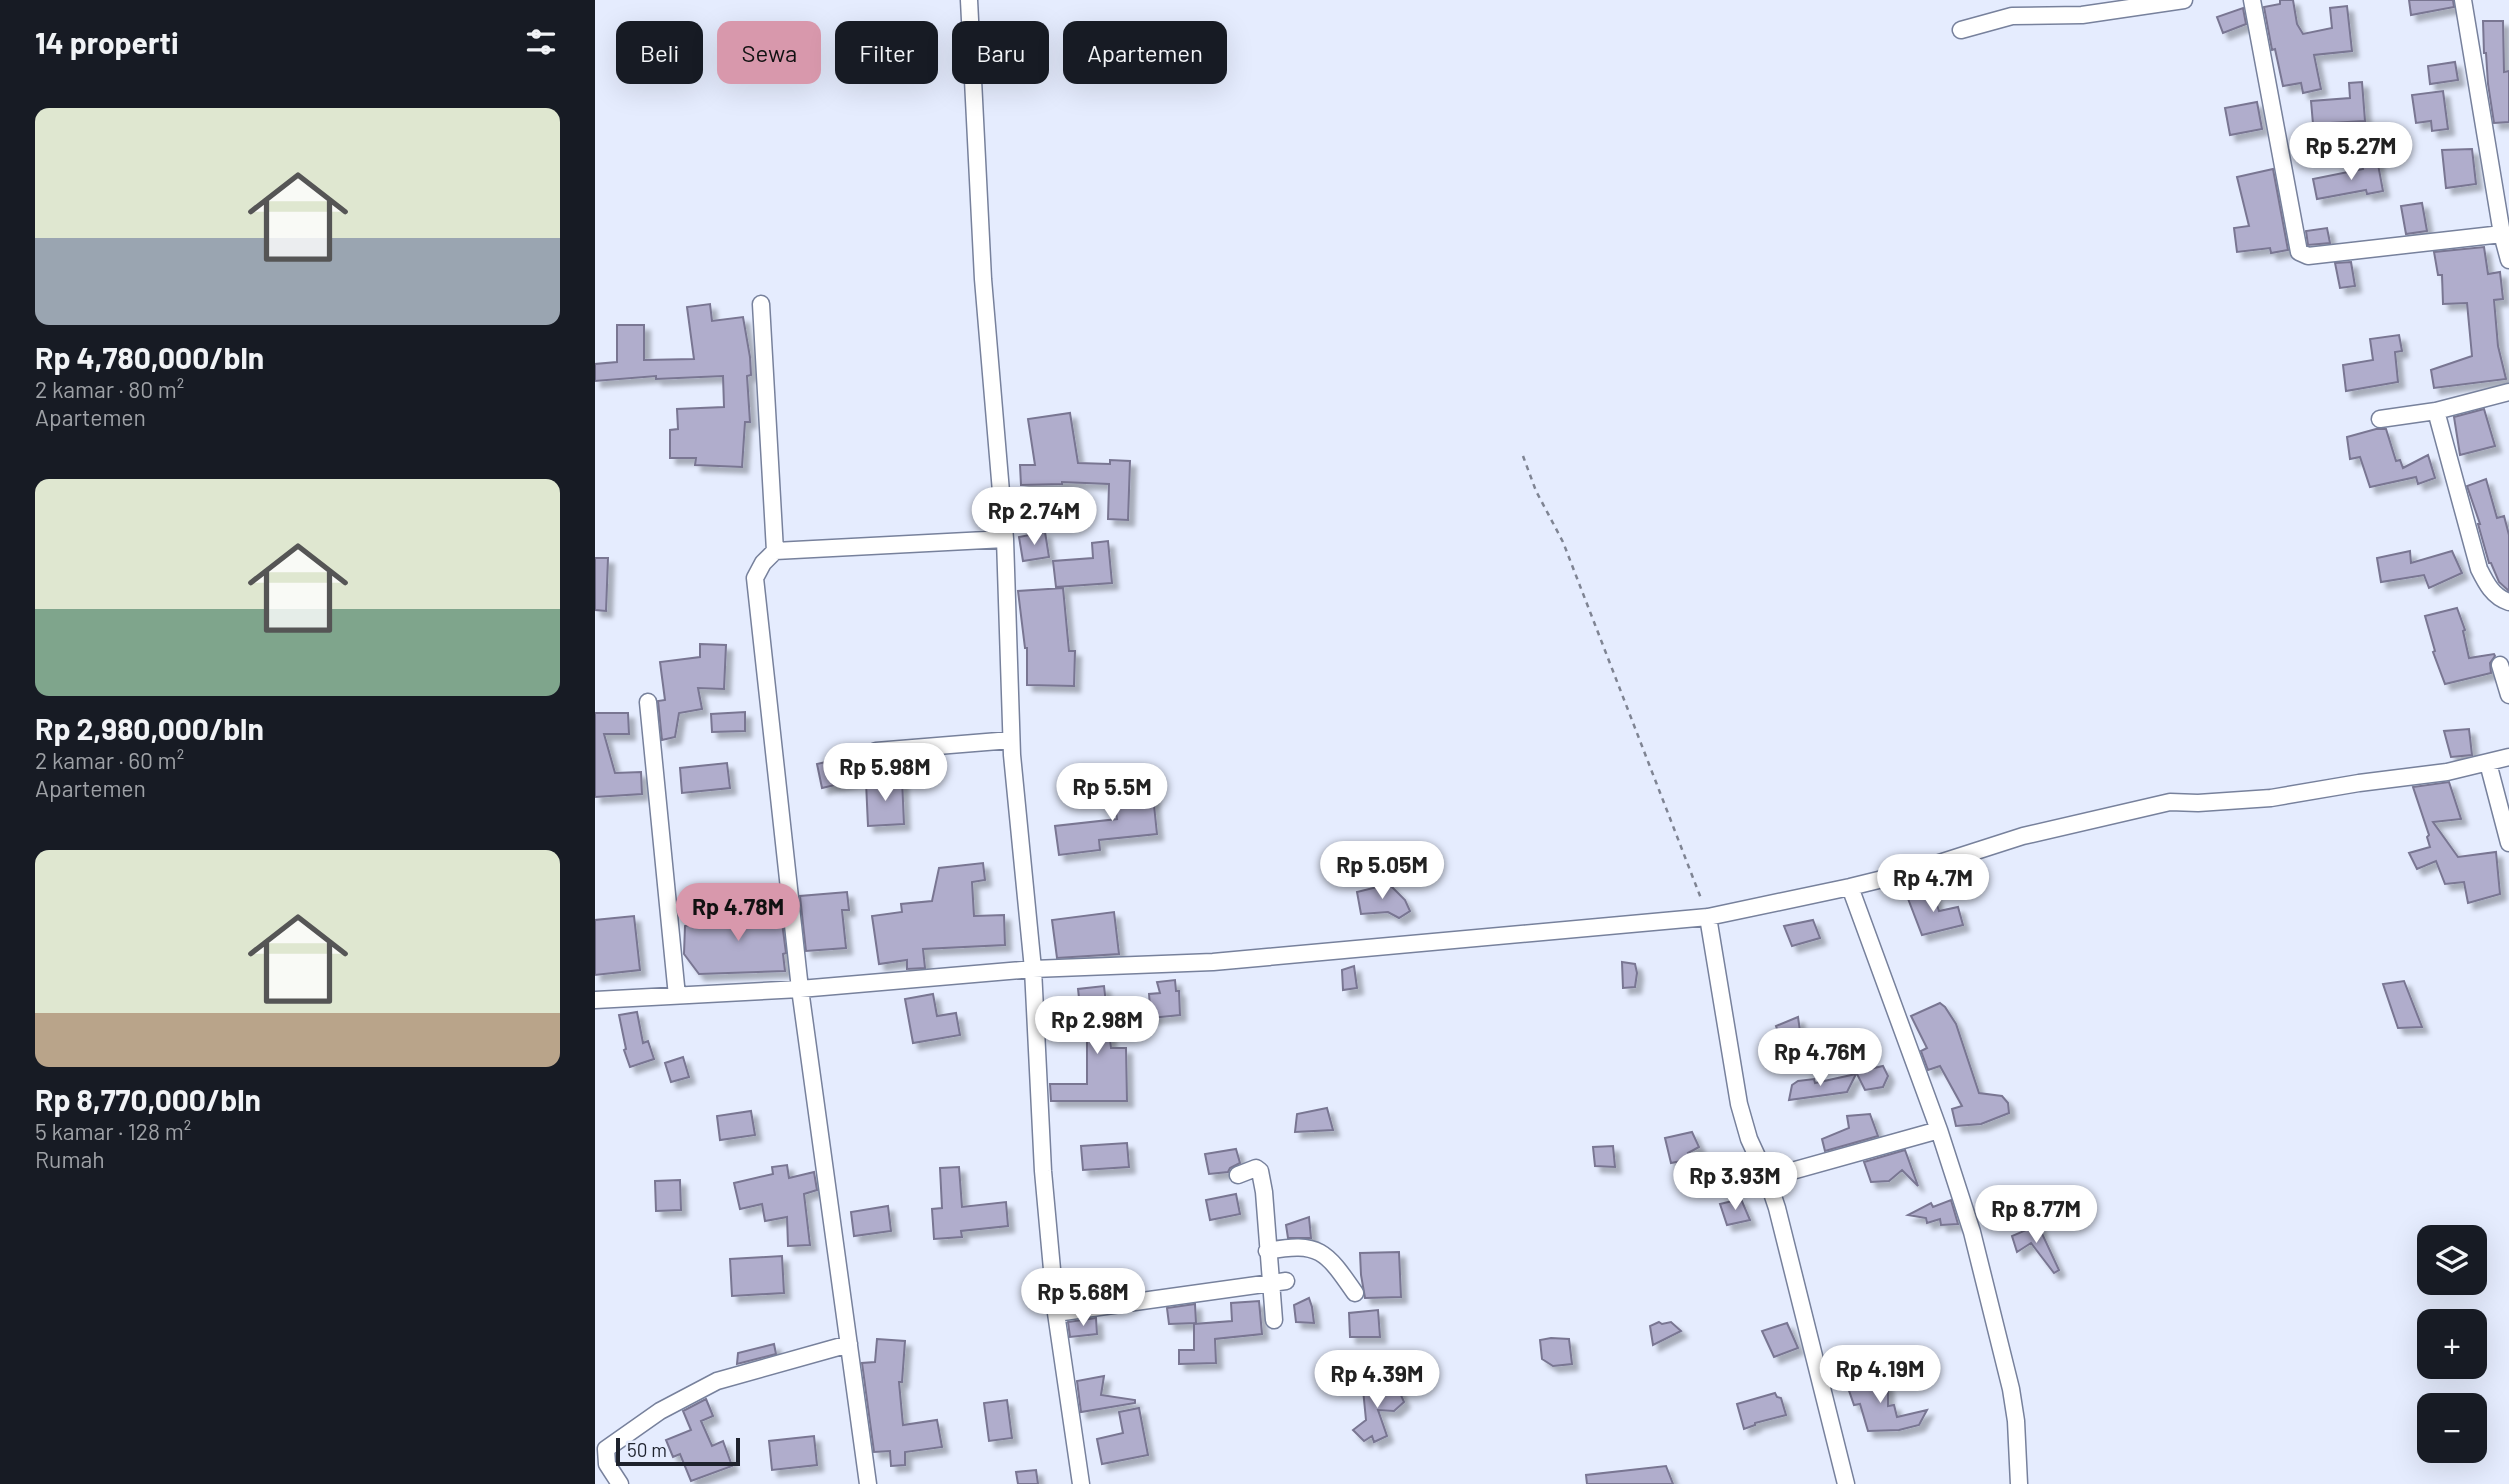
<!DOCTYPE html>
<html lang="id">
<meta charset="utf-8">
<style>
:root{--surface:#171b24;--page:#242831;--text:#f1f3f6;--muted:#9ea1a6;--accent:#d898ac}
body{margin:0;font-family:Barlow,sans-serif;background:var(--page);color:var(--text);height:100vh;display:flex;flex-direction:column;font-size:26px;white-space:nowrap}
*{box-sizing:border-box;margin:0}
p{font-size:23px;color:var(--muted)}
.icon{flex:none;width:38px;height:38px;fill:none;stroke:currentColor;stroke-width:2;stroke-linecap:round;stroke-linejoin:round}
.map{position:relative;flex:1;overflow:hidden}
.details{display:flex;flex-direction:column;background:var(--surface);width:595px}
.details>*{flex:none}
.hud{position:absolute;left:21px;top:21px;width:665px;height:63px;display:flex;gap:14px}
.buttons{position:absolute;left:1822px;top:1225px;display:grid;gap:14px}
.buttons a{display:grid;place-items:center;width:70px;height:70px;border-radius:14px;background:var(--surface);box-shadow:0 7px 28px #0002;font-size:35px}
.scale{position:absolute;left:21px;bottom:18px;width:124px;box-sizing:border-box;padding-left:7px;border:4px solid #1e222d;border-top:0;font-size:19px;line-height:24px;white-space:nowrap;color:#1e222d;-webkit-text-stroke:5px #e5ecfe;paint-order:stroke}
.price{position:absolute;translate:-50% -60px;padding:0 16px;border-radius:24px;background:#fff;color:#222;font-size:23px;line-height:46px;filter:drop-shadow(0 2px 4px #0008)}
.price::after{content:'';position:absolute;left:50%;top:42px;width:21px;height:16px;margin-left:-10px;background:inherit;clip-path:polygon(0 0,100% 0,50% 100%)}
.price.active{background:var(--accent);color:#111}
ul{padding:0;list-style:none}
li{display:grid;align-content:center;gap:14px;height:371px;padding:0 35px}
li span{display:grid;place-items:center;height:217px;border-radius:14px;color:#555}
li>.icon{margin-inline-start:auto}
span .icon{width:126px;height:126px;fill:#fffc;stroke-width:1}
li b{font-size:30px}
h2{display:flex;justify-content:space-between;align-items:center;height:84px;padding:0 35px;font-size:30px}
.tag{padding:0 24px;border-radius:14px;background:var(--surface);box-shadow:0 7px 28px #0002;font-size:24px;line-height:63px}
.tag.active{background:var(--accent);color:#111}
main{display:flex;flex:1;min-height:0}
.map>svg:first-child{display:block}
.building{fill:#b0adcc;stroke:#797692;stroke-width:2;filter:url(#shadow)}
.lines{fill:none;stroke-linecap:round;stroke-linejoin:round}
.minor-casing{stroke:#77819c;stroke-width:19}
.path{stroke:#7f8493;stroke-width:2.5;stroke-dasharray:5 5;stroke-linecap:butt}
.minor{stroke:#fff;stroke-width:16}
</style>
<main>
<section class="details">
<h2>14 properti<svg class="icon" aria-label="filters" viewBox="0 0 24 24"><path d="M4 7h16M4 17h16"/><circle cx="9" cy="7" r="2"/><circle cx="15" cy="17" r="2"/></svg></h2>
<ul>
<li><span style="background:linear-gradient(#dfe7d0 60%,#9aa5b1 0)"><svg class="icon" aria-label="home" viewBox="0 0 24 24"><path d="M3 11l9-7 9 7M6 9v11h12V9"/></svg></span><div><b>Rp 4,780,000/bln</b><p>2 kamar · 80 m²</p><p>Apartemen</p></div></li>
<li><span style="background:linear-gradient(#dfe7d0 60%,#7fa58c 0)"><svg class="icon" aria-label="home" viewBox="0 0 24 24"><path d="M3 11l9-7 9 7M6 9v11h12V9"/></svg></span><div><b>Rp 2,980,000/bln</b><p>2 kamar · 60 m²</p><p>Apartemen</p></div></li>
<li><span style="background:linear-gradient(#dfe7d0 75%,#b9a48a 0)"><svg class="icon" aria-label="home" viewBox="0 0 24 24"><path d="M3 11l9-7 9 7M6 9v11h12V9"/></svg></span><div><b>Rp 8,770,000/bln</b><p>5 kamar · 128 m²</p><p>Rumah</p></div></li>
</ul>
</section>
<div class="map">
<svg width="1914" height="1484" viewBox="0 0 1914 1484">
<defs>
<filter id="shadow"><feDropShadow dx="6" dy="6" stdDeviation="2" flood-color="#0004"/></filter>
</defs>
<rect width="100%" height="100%" fill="#e5ecfe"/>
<path class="building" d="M1685 0H1698L1702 24 1708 34 1737 28 1735 8 1752 6 1757 51 1719 55 1726 89 1708 93 1706 83 1688 86 1680 49 1677 50 1669 7 1685 4Z
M1814 0H1858L1859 7 1816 15Z
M1648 8 1651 24 1628 33 1622 17Z
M1888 21H1908L1909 72 1914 71V122L1899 123 1893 84 1891 53H1889Z
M1860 62 1863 80 1835 84 1833 66Z
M1767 82 1770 121 1718 124 1716 101 1755 98 1754 83Z
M1848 91 1853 129 1837 131 1836 121 1821 123 1817 95Z
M1662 102 1667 129 1635 135 1630 108Z
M1877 149 1881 184 1851 188 1847 150Z
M1782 159 1788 191 1772 194 1771 190 1722 199 1718 179 1768 169 1766 161Z
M1678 169 1693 250 1676 253 1675 248 1642 252 1639 228 1654 226 1642 177Z
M1827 203 1832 231 1811 234 1806 206Z
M1732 228 1735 243 1713 245 1711 231Z
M1889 247 1893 274 1905 272 1908 299 1899 300 1903 346 1911 379 1839 388 1836 370 1877 356 1872 303 1848 304 1847 275H1843L1839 252Z
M1756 262 1760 286 1745 288 1740 263Z
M115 304 117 321 148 317 155 357 156 375 152 376 155 422H150L147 467 100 465 101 458H75V430L83 429 82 409 129 407 128 376 61 379V376L0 381V364L22 362V325H49V360L99 359 92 307Z
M1804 335 1807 351 1800 352 1803 382 1751 391 1748 365 1778 360 1775 339Z
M1889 409 1900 446 1865 455 1859 417Z
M475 413 483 463 515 464V460L535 461 533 520 513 519 514 484 467 482V484L426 485 425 465H440L433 419Z
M1781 429H1791L1801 461 1805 460 1808 468 1833 455 1840 478 1823 484 1821 477 1775 487 1765 457 1755 459 1752 437Z
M1891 479 1902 518 1909 516 1914 535V591L1904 582 1896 563H1894L1883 524H1885L1872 486Z
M450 532 454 557 428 561 424 537Z
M513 541 517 583 461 587 458 561 498 558 497 543Z
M1815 551 1816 563 1857 551 1867 573 1834 588 1829 575 1786 582 1782 558Z
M0 558H13L11 611 0 610Z
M468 588 474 651H480L479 686 432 685V648H430L423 591Z
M1862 608 1870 630 1868 631 1874 658 1899 654 1900 656 1895 663 1896 673 1850 684 1838 652 1840 651 1830 616Z
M105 644 131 645 129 689 103 688 107 709 84 713 80 737 67 740 63 701 70 700 65 662 105 657Z
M150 712V731L117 732 116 714Z
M0 713H33L34 734H9L20 773 46 772 47 794 0 797Z
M1874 729 1877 755 1856 757 1849 731Z
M261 755 266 779 227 788 222 764Z
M132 763 135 788 87 793 85 768Z
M307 779 309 824 273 826 271 782Z
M1854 782 1866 819 1838 822 1863 857 1901 852 1905 894 1873 903 1869 882 1850 884 1841 861 1822 869 1814 853 1835 847 1832 837 1834 835 1818 787Z
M557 786 562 834 504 840 505 850 464 855 460 826 522 819 518 790Z
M388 863 390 880 377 882 379 916 409 915 410 945 328 949 330 968 312 969V960L284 964 277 916 307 912 306 904 337 901 344 868Z
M794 884 810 900 815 911 804 918 793 912 766 914 762 892Z
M1337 890 1344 911 1363 907 1368 925 1327 935 1312 896Z
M252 892 254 910H247L251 948 211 951 205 896Z
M185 907 191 953 188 954 190 971 104 974 89 954 90 926 156 910Z
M519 912 524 954 462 958 457 920Z
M39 916 45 970 0 975V920Z
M1218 920 1225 938 1197 946 1189 926Z
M1027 962 1040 964 1042 973 1040 987 1028 988Z
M759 966 762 988 748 990 747 970Z
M580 980 581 991H584L585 1015 556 1018 554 994 565 993 562 982Z
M1809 981 1827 1027 1803 1028 1788 984Z
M509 986 516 1048H531L532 1101H456L455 1084H492V1033L488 1034 483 989Z
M338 994 342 1016 361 1013 365 1035 318 1043 310 999Z
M1345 1003 1350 1007 1361 1024 1384 1093 1407 1096 1413 1103 1414 1113 1386 1124 1361 1126 1357 1109 1367 1106 1345 1066 1333 1070 1326 1051 1332 1048 1316 1016Z
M42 1012 48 1043 53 1041 59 1059 35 1067 29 1050 31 1049 24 1015Z
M1203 1017 1207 1045 1189 1049 1181 1026Z
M88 1057 94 1077 76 1082 70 1063Z
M1288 1066 1293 1076 1288 1087 1270 1090 1261 1072Z
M1261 1074 1252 1092 1194 1100 1197 1085 1203 1081 1219 1079 1220 1083Z
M732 1108 738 1130 700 1132 702 1114Z
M156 1111 160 1135 125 1140 122 1116Z
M1275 1114 1283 1136 1230 1151 1227 1139 1254 1128 1252 1116Z
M1097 1132 1104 1147 1093 1153 1096 1159 1076 1163 1070 1138Z
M532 1143 534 1167 488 1170 486 1146Z
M1018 1146 1020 1167 1000 1166 998 1147Z
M641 1149 645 1163 635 1168 633 1172 614 1174 610 1154Z
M1310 1150 1323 1186 1307 1170 1294 1181 1276 1182 1269 1162Z
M192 1165 194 1178 219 1172 222 1190 209 1194 215 1245 193 1246 192 1217 170 1221 167 1204 145 1209 139 1183 178 1174 177 1167Z
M364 1167 367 1207 411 1202 413 1226 366 1231 367 1237 339 1239 337 1209 347 1208 345 1168Z
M85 1180 86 1210 61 1211 60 1181Z
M641 1194 645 1214 615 1220 611 1200Z
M1146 1199 1155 1220 1132 1225 1125 1204Z
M1356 1200 1363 1224 1346 1225 1345 1219 1332 1223 1331 1218 1313 1215 1336 1203 1338 1207Z
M293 1206 296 1231 259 1236 256 1212Z
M714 1217 716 1238H693L691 1225Z
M1443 1225 1464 1270 1459 1273 1436 1243 1422 1252 1417 1236Z
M804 1252 806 1297 770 1298 766 1275 765 1253Z
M187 1256 189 1293 137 1296 135 1259Z
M714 1298 717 1307 719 1323 701 1322 699 1305Z
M664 1301 667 1334 620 1339 621 1363 584 1364V1350H599V1324L637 1321 636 1303Z
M600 1304 601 1323 574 1324 572 1308Z
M783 1310 785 1337H755L754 1313Z
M501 1318 502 1334 475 1337 473 1322Z
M1064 1322 1067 1324 1076 1322 1086 1331 1058 1345 1055 1326Z
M1192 1323 1203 1348 1179 1357 1167 1331Z
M956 1338 974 1339 977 1364 958 1366 947 1359 945 1340Z
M282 1339 310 1341 307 1382H304L308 1425 342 1420 347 1447 310 1452V1465L296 1466 295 1451 279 1452 267 1363 280 1362Z
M179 1344 181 1354 142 1364 143 1353Z
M1286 1373 1293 1389V1406L1299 1405 1302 1417 1332 1410 1324 1425 1304 1430 1273 1431 1265 1404 1259 1405 1251 1382Z
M509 1376 506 1395 540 1400V1403L486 1412 482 1381Z
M771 1378 775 1388 802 1386 809 1402 799 1411 783 1410 792 1436 779 1442 777 1436 769 1441 758 1430 771 1420 767 1379Z
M1180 1393 1182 1397 1186 1398 1191 1415 1160 1423V1425L1149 1429 1142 1404Z
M111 1399 118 1416 106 1421 117 1446 128 1441 137 1466 96 1481 85 1454 78 1457 71 1440 96 1430 88 1411Z
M412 1400 417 1438 394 1441 389 1403Z
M544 1408 553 1455 507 1464 502 1439 528 1433 524 1412Z
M219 1436 222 1465 177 1470 174 1441Z
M1071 1466 1078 1484H992L991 1475Z
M441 1470 443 1484H423L421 1472Z"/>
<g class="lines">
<defs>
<path id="minor" d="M374 0 388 279 410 539 417 755 438 969 448 1171 461 1313 486 1484
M1657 0 1704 252 1713 256 1907 234
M1868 0 1907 234 1914 260
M1366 30 1417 16 1487 15 1589 0
M166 304 180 551
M1841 411 1884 569C1891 583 1898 597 1914 602
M1785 419 1841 411 1914 392
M1905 665 1914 695
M53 702 82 996
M281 751 416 740
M1893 763 1914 843
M1255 887 1344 1130 1377 1232 1416 1389 1421 1421 1424 1484
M125 902 194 896
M1113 917 1144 1104 1154 1139 1172 1178 1182 1208 1251 1484
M0 1000 205 989 438 969 618 962 1113 917 1255 887 1316 872 1428 836 1575 802 1603 803 1676 798 1764 783 1852 772 1914 757
M643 1175 661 1168 665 1171 669 1192 679 1320
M1172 1178 1344 1130
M672 1251C724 1241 731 1251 760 1293
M461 1313 691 1281
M25 1484 12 1464 11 1449 65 1411 122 1381 254 1344
M273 1484 205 989 160 578 168 563 180 551 410 539"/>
</defs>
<use href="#minor" class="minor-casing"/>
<path class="path" d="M928 456 941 491 968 542 1107 901"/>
<use href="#minor" class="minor"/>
</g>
</svg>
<div class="buttons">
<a><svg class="icon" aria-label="layers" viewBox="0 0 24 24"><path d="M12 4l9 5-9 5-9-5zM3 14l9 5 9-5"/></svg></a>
<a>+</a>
<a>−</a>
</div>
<div class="scale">50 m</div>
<b class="price" style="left:1756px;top:182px">Rp 5.27M</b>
<b class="price" style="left:439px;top:547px">Rp 2.74M</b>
<b class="price" style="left:290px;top:803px">Rp 5.98M</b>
<b class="price" style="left:517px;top:823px">Rp 5.5M</b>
<b class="price" style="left:787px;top:901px">Rp 5.05M</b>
<b class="price" style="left:1338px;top:914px">Rp 4.7M</b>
<b class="price active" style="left:143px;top:943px">Rp 4.78M</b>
<b class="price" style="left:502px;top:1056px">Rp 2.98M</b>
<b class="price" style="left:1225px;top:1088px">Rp 4.76M</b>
<b class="price" style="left:1140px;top:1212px">Rp 3.93M</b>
<b class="price" style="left:1441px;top:1245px">Rp 8.77M</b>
<b class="price" style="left:488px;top:1328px">Rp 5.68M</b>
<b class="price" style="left:1285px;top:1405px">Rp 4.19M</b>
<b class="price" style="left:782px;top:1410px">Rp 4.39M</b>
<div class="hud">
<a class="tag">Beli</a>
<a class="tag active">Sewa</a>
<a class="tag">Filter</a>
<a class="tag">Baru</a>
<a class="tag">Apartemen</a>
</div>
</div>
</main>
